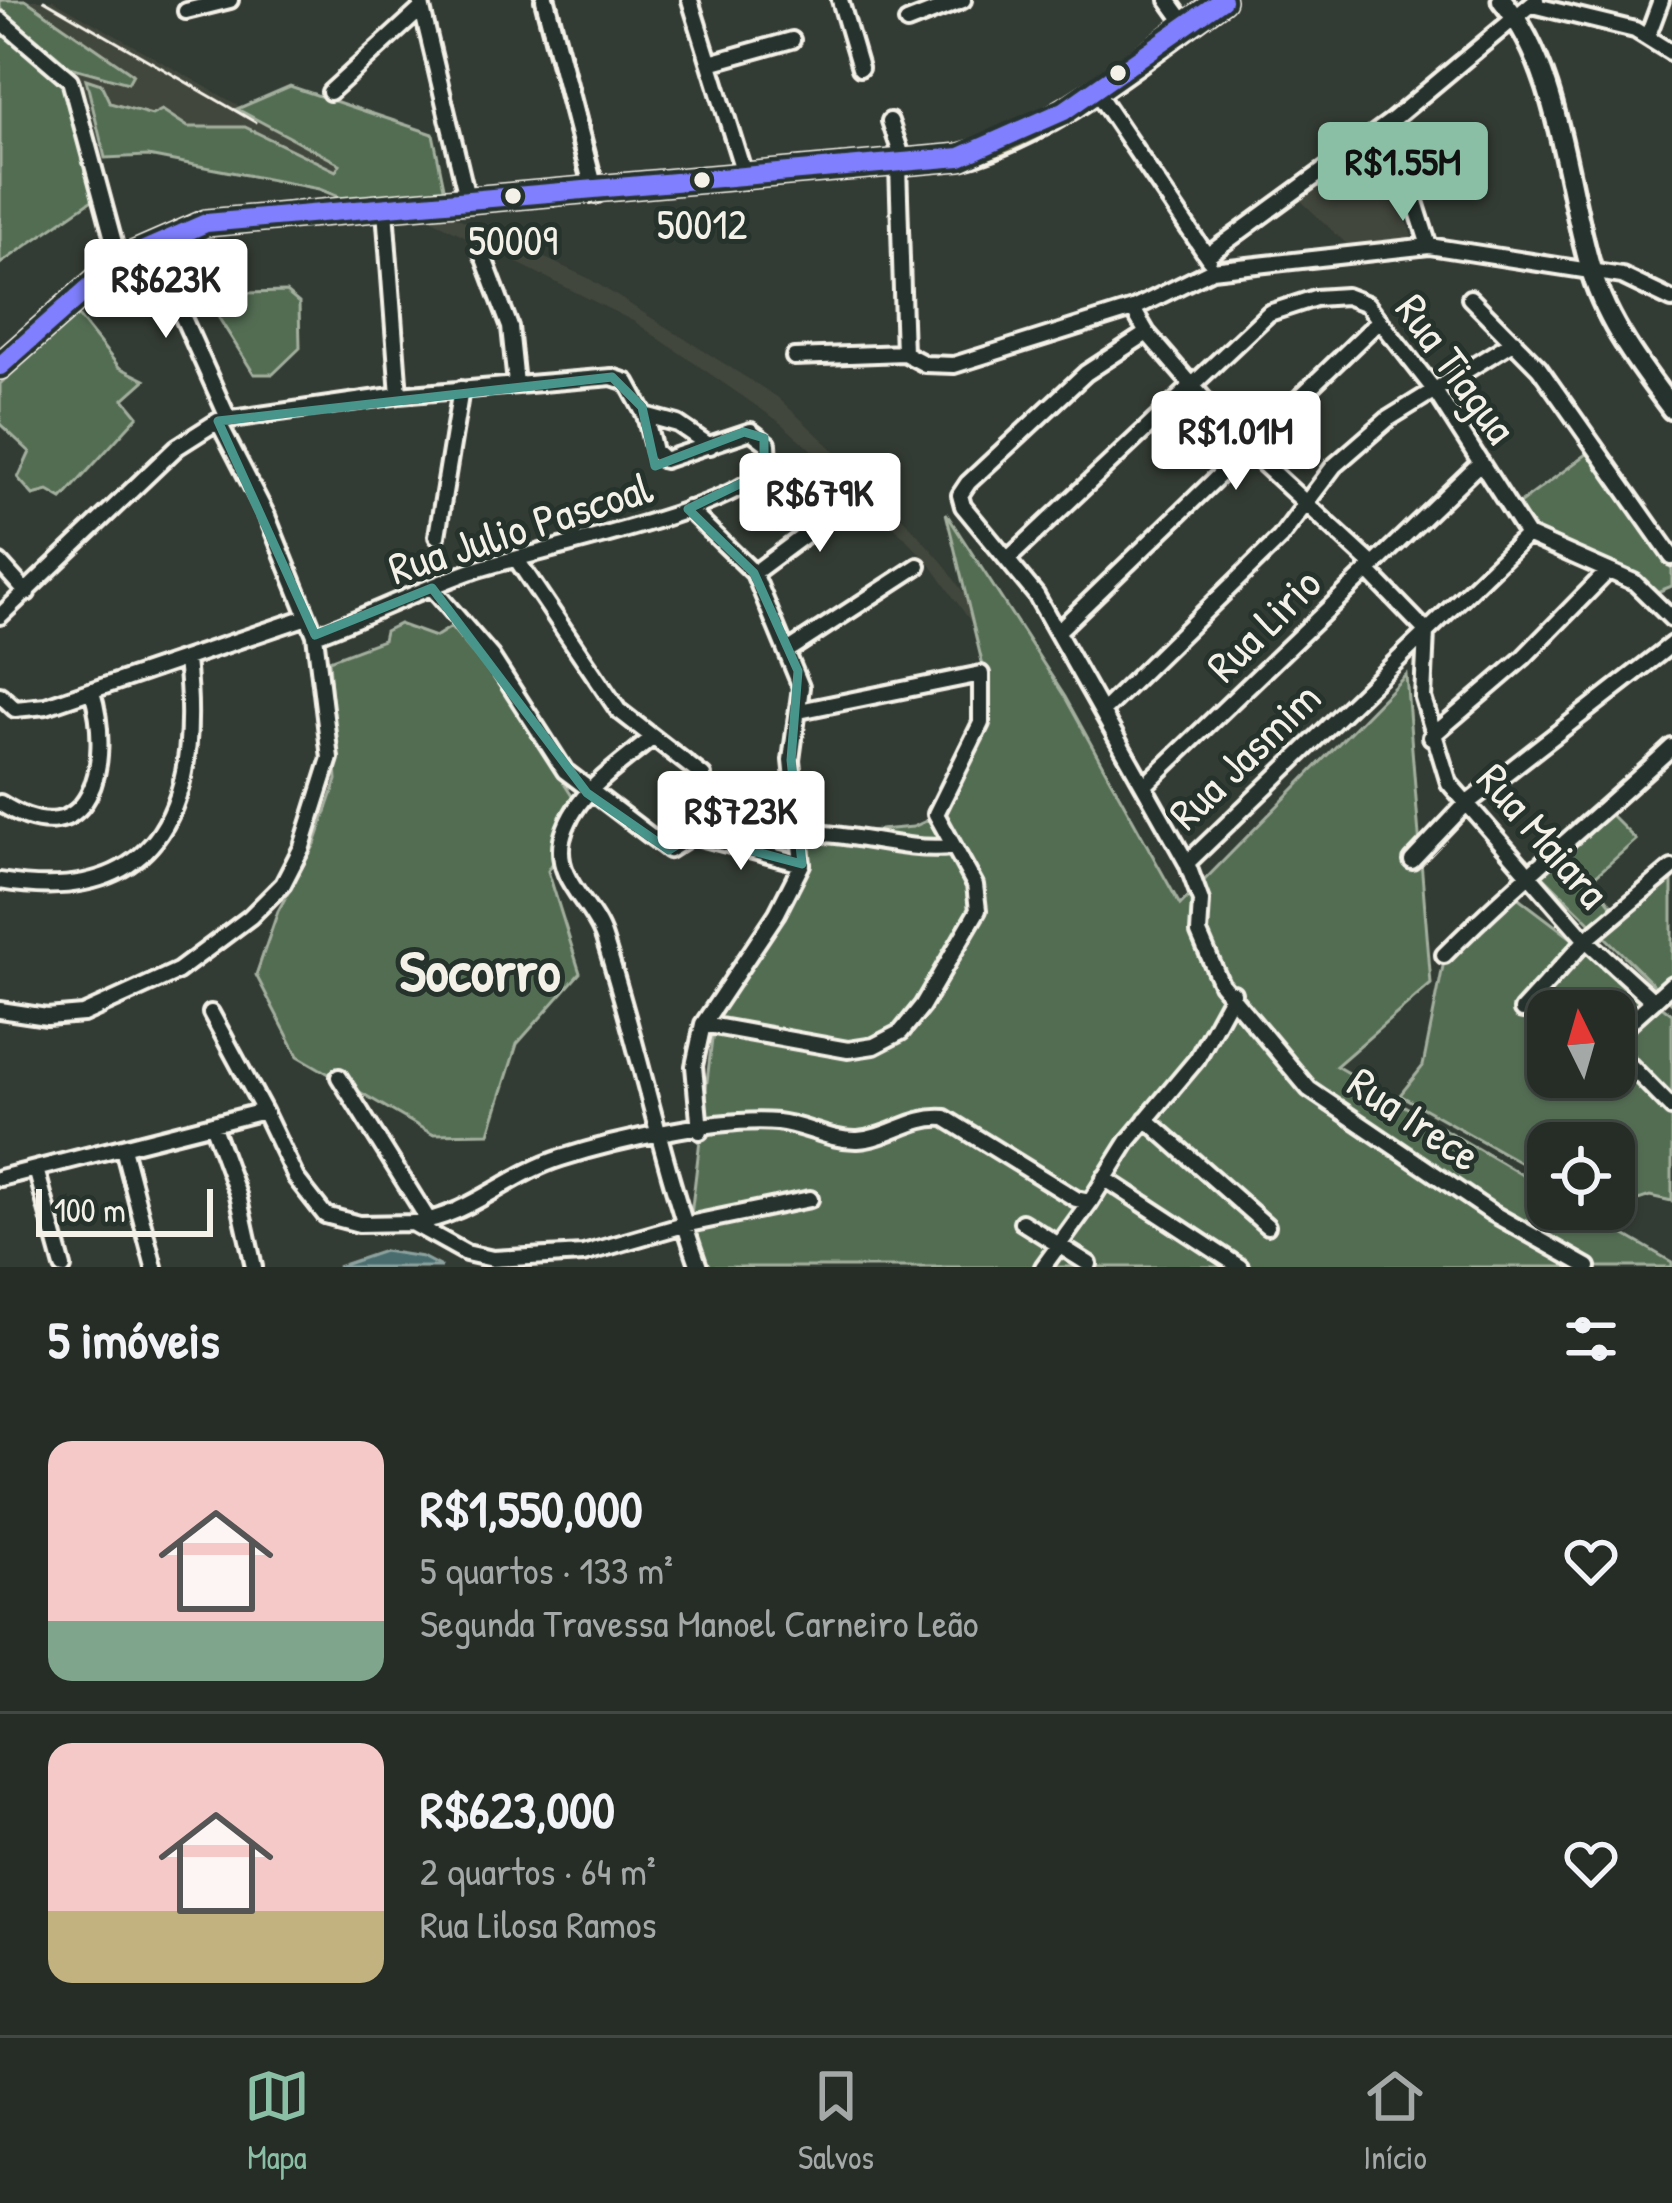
<!DOCTYPE html>
<html lang="pt">
<meta charset="utf-8">
<style>
:root{--surface:#262d27;--page:#323933;--text:#f1f3f6;--muted:#a4a8a7;--line:#424944;--accent:#8abfa5}
body{margin:0;font-family:"Patrick Hand",sans-serif;background:var(--page);color:var(--text);height:100vh;display:flex;flex-direction:column;font-size:45px;white-space:nowrap}
*{box-sizing:border-box;margin:0}
p{font-size:39px;color:var(--muted)}
.icon{flex:none;width:66px;height:66px;fill:none;stroke:currentColor;stroke-width:2;stroke-linecap:round;stroke-linejoin:round}
.map{position:relative;height:1267px;overflow:hidden}
.sheet{display:flex;flex-direction:column;background:var(--surface);flex:1}
.sheet>*{flex:none}
.needle{width:78px;rotate:355deg}
.controls{position:absolute;left:1527px;top:990px;display:grid;gap:24px}
.controls a{display:grid;place-items:center;width:108px;height:108px;border-radius:24px;background:var(--surface);box-shadow:0 3px 9px #0004,0 0 0 3px var(--line);font-size:60px}
.scale{position:absolute;left:36px;bottom:30px;width:177px;box-sizing:border-box;padding-left:12px;border:6px solid #f4f1e8;border-top:0;font-size:33px;line-height:42px;white-space:nowrap;color:#f4f1e8;-webkit-text-stroke:9px #26332d;paint-order:stroke}
.price{position:absolute;translate:-50% -102px;padding:0 27px;border-radius:12px;background:#fff;color:#222;font-size:39px;line-height:78px;filter:drop-shadow(0 3px 6px #0008)}
.price::after{content:'';position:absolute;left:50%;top:72px;width:36px;height:27px;margin-left:-18px;background:inherit;clip-path:polygon(0 0,100% 0,50% 100%)}
.price.active{background:var(--accent);color:#111}
ul{padding:0;list-style:none}
li{display:flex;align-items:center;gap:36px;height:300px;padding:0 48px}
li+li{border-top:3px solid var(--line)}
li span{display:grid;place-items:center;flex:none;width:336px;height:240px;border-radius:24px;color:#555}
li>.icon{margin-inline-start:auto}
span .icon{width:144px;height:144px;fill:#fffc;stroke-width:1}
li b{font-size:51px}
h2{display:flex;justify-content:space-between;align-items:center;height:144px;padding:0 48px;font-size:51px}
.tabs{display:flex;justify-content:space-around;align-items:center;height:168px;border-top:3px solid var(--line);background:var(--surface);font-size:33px;color:var(--muted)}
.tabs a{display:grid;justify-items:center;gap:6px}
.tabs .active{color:var(--accent)}
.map>svg:first-child{display:block}
.built{fill:#42473c}
.green{fill:#536d53;stroke:#a4af9e;stroke-width:3;fill-rule:evenodd}
.water{fill:#496d6e;stroke:#8da29f;stroke-width:3}
.lines{fill:none;stroke-linecap:round;stroke-linejoin:round}
.minor-casing{stroke:#f4f1e8;stroke-width:22}
.tertiary-casing{stroke:#f4f1e8;stroke-width:26}
.secondary-casing{stroke:#f4f1e8;stroke-width:27}
.primary-casing{stroke:#f4f1e8;stroke-width:30}
.minor{stroke:#26332d;stroke-width:14}
.tertiary{stroke:#26332d;stroke-width:16}
.secondary{stroke:#26332d;stroke-width:18}
.primary{stroke:#71704a;stroke-width:21}
.tram{stroke:#f4f1e8;stroke-width:3}
.bus-1-casing{stroke:#26332d;stroke-width:27}
.bus-1{stroke:#8080ff;stroke-width:18}
.marked{fill:none;stroke:#48958c;stroke-width:9;stroke-linejoin:round}
.bus-dot{fill:#f4f1e8;stroke:#26332d;stroke-width:4.5}
.labels{text-anchor:middle;dominant-baseline:central;stroke-width:10;stroke-linejoin:round;paint-order:stroke}
.bus-label{font-size:42px;fill:#f4f1e8;stroke:#26332d}
.street-label{font-size:45px;fill:#f4f1e8;stroke:#26332d}
.district-label{font-size:57px;font-weight:bold;fill:#f4f1e8;stroke:#26332d}
</style>
<div class="map">
<svg width="1672" height="1267" viewBox="0 0 1672 1267">
<rect width="100%" height="100%" fill="#333c34"/>
<filter id="ink" filterUnits="userSpaceOnUse"><feTurbulence type="fractalNoise" baseFrequency=".00833" numOctaves="2"/><feDisplacementMap in="SourceGraphic" scale="24" xChannelSelector="R" yChannelSelector="G"/><feConvolveMatrix kernelMatrix="1 2 1 2 8 2 1 2 1" color-interpolation-filters="sRGB"/></filter>
<g filter="url(#ink)">
<path class="built" d="M0 0H53L341 164 588 278 777 397 883 496 943 563 1131 839 1207 942 1276 1022 1604 1267 1231 990 930 564 868 499 777 420 635 322 369 188 148 156 105 158 82 80 60 55 0 11Z
M1378 145 1414 241 1351 248 1298 198Z"/>
<path class="green" d="M0 0H26L133 74 128 83 70 67 0 8Z
M0 20 64 74 101 194 0 264Z
M86 79 101 84 110 103 152 115 162 110 188 127H245L336 171 340 164 237 109 290 86 433 134 445 192 344 199 319 189 148 156 105 158Z
M228 271 226 283 246 293 286 292 299 303 300 348 273 374H254L207 299 199 303 198 289Z
M75 312 119 367 145 380 124 399 138 416 62 499 48 491 33 495 18 478 30 452 0 424V384Z
M1591 451 1672 569V586L1657 592 1537 534 1516 506Z
M946 513 1065 697 1180 905 1406 675 1431 984 1336 1066 1548 1190V1209H1580L1672 1262V1267H707L691 1215 715 1014 814 836 913 827 941 814 982 731 989 691Z
M399 624 435 637 451 627 496 680 574 799C558 822 564 849 548 871L580 973 517 1044 489 1133 432 1134 298 1056 256 975 278 911 315 844 337 780 329 660 383 640 385 631Z
M1611 815 1636 840 1592 879 1615 910 1672 879V1003L1533 866Z
M1508 890 1672 1014V1201L1650 1196 1614 1208V1143H1548V1178L1400 1095 1423 1066 1444 961ZM1548 1011H1614V1077H1548Z"/>
<path class="water" d="M384 1251 422 1257 441 1267H337Z"/>
<g class="lines">
<defs>
<path id="minor" d="M420 0 468 202
M690 0 746 180
M840 0 860 68
M1168 0 1186 25
M1532 5 1635 30 1672 53
M186 11 230 0
M0 20 70 80 119 261
M907 22 963 0
M1648 35 1661 0
M710 63 792 40
M1095 90 1209 259
M330 92 422 8
M890 121 905 165
M1390 122 1429 246
M898 166 904 353
M385 210 399 395
M150 244 228 418
M482 253 510 327 516 384
M1208 255 1390 122 1536 0
M1470 298 1539 368 1672 557
M1133 309 1147 333 1246 448 1374 566
M1147 333 1086 373 968 483 960 495 963 506 1036 595 1187 863 1201 901 1199 933 1221 984 1309 1089 1492 1213 1588 1267
M904 353 925 364 954 365 1133 309 1212 270 1429 246 1622 276 1672 300
M794 357 904 353
M688 509 754 573 801 687 791 760 802 864 777 913 703 1024 694 1066 700 1131
M437 536 461 389
M1009 558 1269 313 1315 298 1346 296 1367 304 1435 391 1527 535 1634 582 1672 619
M517 560 618 710 703 776 693 835
M0 563 27 593
M1368 571 1426 631 1423 698 1449 783 1586 940 1652 1000
M754 573 856 497
M432 588 491 656 565 771 669 850 693 835 802 864
M0 616 177 447 218 421 399 395 612 377 627 382 645 415
M1058 631 1380 320
M315 635C367 616 417 591 469 572 525 552 749 510 769 462L768 444 751 431 664 460 654 451 645 415 678 424 710 446
M789 650 918 566
M0 695 15 709 46 706 304 618
M1102 712 1280 538 1334 466 1388 419 1514 341
M1431 737 1523 658 1608 571
M652 738C619 766 572 794 562 840 554 881 593 903 604 938 639 1047 661 1160 699 1267
M1145 785 1481 462
M0 803C92 862 113 761 92 692
M802 833C852 832 903 852 951 847
M1412 861 1465 805 1672 644
M1187 863 1527 535
M0 881C165 909 201 798 186 660
M1444 955C1517 881 1596 818 1672 747
M0 1010 47 1017 83 1014 178 971 250 917 283 884 302 847 330 758 315 635 267 516 218 421
M1522 1010 1586 940 1672 868
M211 1013 264 1111
M703 1024 848 1050 874 1046 901 1032 922 1006 978 910 975 885 936 814 981 723V674L799 711
M1614 1036 1672 984
M1614 1049 1672 1108
M339 1077 429 1221
M1146 1119 1267 1226
M212 1124 238 1195 254 1267
M123 1148 154 1267
M36 1169 63 1267
M0 1178 264 1111 296 1178 325 1215 359 1224 412 1223 466 1253 493 1259 583 1254 684 1225 810 1199
M1104 1178 1240 1267
M1022 1222 1089 1264
M412 1223C468 1217 507 1175 561 1158 617 1140 720 1117 777 1122 805 1125 830 1141 858 1140 889 1138 914 1115 945 1118L1076 1199 1090 1202 1129 1140 1197 1059 1233 993
M1043 1267 1090 1202"/>
<path id="tertiary" d="M545 0 595 193"/>
<path id="secondary" d="M1502 0C1562 73 1565 185 1592 273 1607 323 1641 368 1672 409"/>
<path id="primary" d="M0 366 119 261 206 223 960 157C1058 131 1140 58 1222 0"/>
</defs>
<use href="#minor" class="minor-casing"/>
<use href="#tertiary" class="tertiary-casing"/>
<use href="#secondary" class="secondary-casing"/>
<use href="#primary" class="primary-casing"/>
<use href="#minor" class="minor"/>
<use href="#tertiary" class="tertiary"/>
<use href="#secondary" class="secondary"/>
<use href="#primary" class="primary"/>
<path class="tram" d="M44 0 255 122"/>
<defs>
<path id="bus-1" d="M0 366 119 261 206 223 960 157 1064 111 1222 0"/>
</defs>
<use href="#bus-1" class="bus-1-casing"/>
<use href="#bus-1" class="bus-1"/>
</g>
</g>
<path class="marked" d="M612 377 642 407 655 466 744 432 764 438V472L688 509 754 573 798 671 791 760 802 864 693 835 669 850 587 793 432 588 315 635 218 421Z"/>
<g class="bus-dot">
<circle cx="1118" cy="73" r="10"/>
<circle cx="702" cy="180" r="10"/>
<circle cx="513" cy="196" r="10"/>
</g>
<g class="labels">
<g class="bus-label">
<text x="702" y="223">50012</text>
<text x="513" y="239">50009</text>
</g>
<g class="street-label">
<text transform="translate(1457 368) rotate(54)">Rua Tiagua</text>
<text transform="translate(520 527) rotate(-18)">Rua Julio Pascoal</text>
<text transform="translate(1263 624) rotate(-45)">Rua Lirio</text>
<text transform="translate(1244 755) rotate(-44)">Rua Jasmim</text>
<text transform="translate(1544 835) rotate(49)">Rua Maiara</text>
<text transform="translate(1415 1118) rotate(34)">Rua Irece</text>
</g>
<g class="district-label">
<text x="480" y="970">Socorro</text>
</g>
</g>
</svg>
<div class="controls">
<a><svg class="needle" viewBox="-14 -14 28 28"><path d="M0-13l5 13h-10z" fill="#e53935"/><path d="M0 13l5-13h-10z" fill="#a4a8a7"/></svg></a>
<a><svg class="icon" aria-label="locate" viewBox="0 0 24 24"><circle cx="12" cy="12" r="6"/><path d="M12 2v4M12 18v4M2 12h4M18 12h4"/></svg></a>
</div>
<div class="scale">100 m</div>
<b class="price active" style="left:1403px;top:224px">R$1.55M</b>
<b class="price" style="left:166px;top:341px">R$623K</b>
<b class="price" style="left:1236px;top:493px">R$1.01M</b>
<b class="price" style="left:820px;top:555px">R$679K</b>
<b class="price" style="left:741px;top:873px">R$723K</b>
</div>
<section class="sheet">
<h2>5 imóveis<svg class="icon" aria-label="filters" viewBox="0 0 24 24"><path d="M4 7h16M4 17h16"/><circle cx="9" cy="7" r="2"/><circle cx="15" cy="17" r="2"/></svg></h2>
<ul>
<li><span style="background:linear-gradient(#f6c9c9 75%,#7fa58c 0)"><svg class="icon" aria-label="home" viewBox="0 0 24 24"><path d="M3 11l9-7 9 7M6 9v11h12V9"/></svg></span><div><b>R$1,550,000</b><p>5 quartos · 133 m²</p><p>Segunda Travessa Manoel Carneiro Leão</p></div><svg class="icon" aria-label="heart" viewBox="0 0 24 24"><path d="M12 20l-8-8c-3-5 5-10 8-4 3-6 11-1 8 4z"/></svg></li>
<li><span style="background:linear-gradient(#f6c9c9 70%,#c2b280 0)"><svg class="icon" aria-label="home" viewBox="0 0 24 24"><path d="M3 11l9-7 9 7M6 9v11h12V9"/></svg></span><div><b>R$623,000</b><p>2 quartos · 64 m²</p><p>Rua Lilosa Ramos</p></div><svg class="icon" aria-label="heart" viewBox="0 0 24 24"><path d="M12 20l-8-8c-3-5 5-10 8-4 3-6 11-1 8 4z"/></svg></li>
</ul>
</section>
<nav class="tabs">
<a class="active"><svg class="icon" aria-label="map" viewBox="0 0 24 24"><path d="M3 6l6-2 6 2 6-2v14l-6 2-6-2-6 2zM9 4v14M15 6v14"/></svg>Mapa</a>
<a><svg class="icon" aria-label="saved" viewBox="0 0 24 24"><path d="M7 4h10v16l-5-4-5 4z"/></svg>Salvos</a>
<a><svg class="icon" aria-label="home" viewBox="0 0 24 24"><path d="M3 11l9-7 9 7M6 9v11h12V9"/></svg>Início</a>
</nav>
